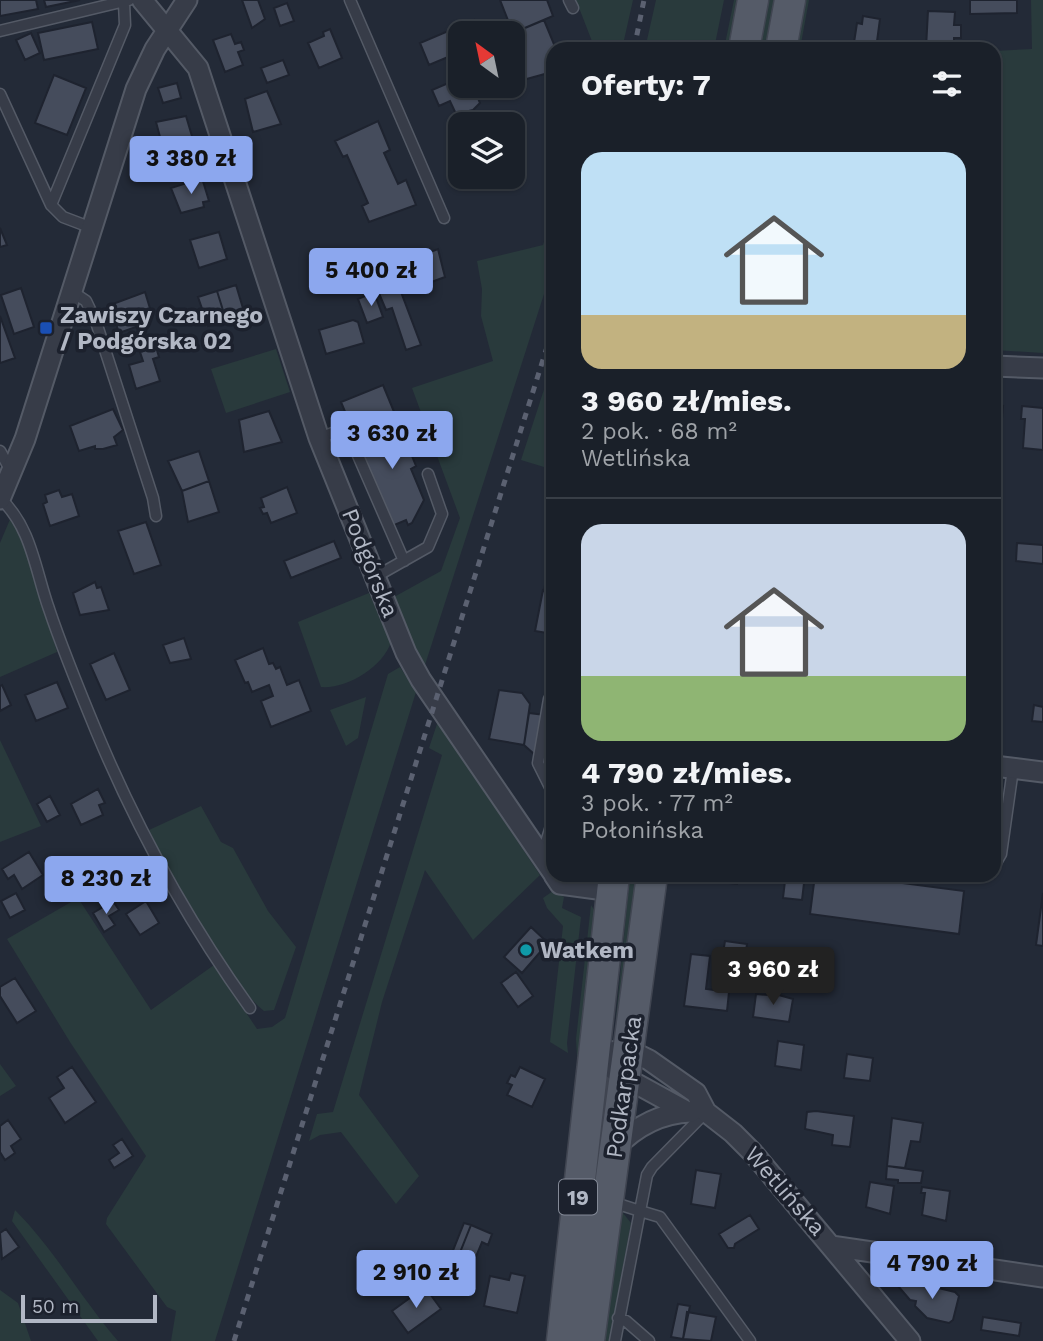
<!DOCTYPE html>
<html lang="pl">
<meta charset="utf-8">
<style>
:root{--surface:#1a2029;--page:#272d35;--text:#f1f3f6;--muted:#9fa3a8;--line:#383e46;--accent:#8ca7ee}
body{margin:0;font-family:"Work Sans",sans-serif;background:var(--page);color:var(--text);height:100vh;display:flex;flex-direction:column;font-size:26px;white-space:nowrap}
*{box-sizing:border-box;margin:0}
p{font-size:23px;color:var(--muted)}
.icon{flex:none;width:38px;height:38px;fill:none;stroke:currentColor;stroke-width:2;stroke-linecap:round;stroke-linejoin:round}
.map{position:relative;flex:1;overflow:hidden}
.panel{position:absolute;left:546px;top:42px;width:455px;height:840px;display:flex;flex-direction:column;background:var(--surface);border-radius:21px;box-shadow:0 2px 5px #0004,0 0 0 2px var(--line)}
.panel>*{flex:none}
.needle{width:46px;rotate:327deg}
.fabs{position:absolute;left:448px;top:21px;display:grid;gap:14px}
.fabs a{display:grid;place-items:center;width:77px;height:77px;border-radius:14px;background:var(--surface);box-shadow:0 2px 5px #0004,0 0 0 2px var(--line);font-size:35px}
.scale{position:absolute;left:21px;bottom:18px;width:136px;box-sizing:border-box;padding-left:7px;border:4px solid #b1b7c4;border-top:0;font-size:19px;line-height:24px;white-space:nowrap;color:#b1b7c4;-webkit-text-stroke:5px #1c212d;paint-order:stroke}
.price{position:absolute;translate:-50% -60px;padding:0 16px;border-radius:7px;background:var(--accent);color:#111;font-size:23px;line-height:46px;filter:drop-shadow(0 2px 4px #0008)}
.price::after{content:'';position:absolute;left:50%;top:42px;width:21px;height:16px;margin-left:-10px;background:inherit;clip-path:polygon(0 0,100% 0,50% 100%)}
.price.active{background:#222;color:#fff}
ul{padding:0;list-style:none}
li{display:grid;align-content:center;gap:14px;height:371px;padding:0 35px}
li+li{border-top:2px solid var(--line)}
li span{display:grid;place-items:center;height:217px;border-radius:21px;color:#555}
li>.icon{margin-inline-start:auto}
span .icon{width:126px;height:126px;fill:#fffc;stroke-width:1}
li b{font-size:30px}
h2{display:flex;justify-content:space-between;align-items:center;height:84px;padding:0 35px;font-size:30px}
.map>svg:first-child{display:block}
.green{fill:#293a3c}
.building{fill:#454c5c;stroke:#1e232f;stroke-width:2}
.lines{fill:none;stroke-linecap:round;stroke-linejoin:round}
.lane-casing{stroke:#545a66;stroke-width:13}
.street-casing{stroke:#545a66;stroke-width:23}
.primary-casing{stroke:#404551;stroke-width:33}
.lane{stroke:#373c48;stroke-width:10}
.street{stroke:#373c48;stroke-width:19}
.primary{stroke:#555b68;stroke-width:30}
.rail{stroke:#5b6171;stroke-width:5;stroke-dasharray:7 7;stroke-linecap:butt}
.transit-dot{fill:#1a4fb4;stroke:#1c212d;stroke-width:2.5}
.culture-dot{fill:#0f9aa8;stroke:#1c212d;stroke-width:2.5}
.labels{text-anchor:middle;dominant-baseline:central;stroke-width:7;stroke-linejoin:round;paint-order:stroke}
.shield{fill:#1c212d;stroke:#848a97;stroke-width:2}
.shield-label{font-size:21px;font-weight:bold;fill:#b1b7c4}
.poi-label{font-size:23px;font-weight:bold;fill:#b1b7c4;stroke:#1c212d;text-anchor:start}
.street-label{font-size:23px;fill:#b1b7c4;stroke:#1c212d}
</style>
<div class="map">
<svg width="1043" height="1341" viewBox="0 0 1043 1341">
<rect width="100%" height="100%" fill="#232a37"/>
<path class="green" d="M576 0H633L622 49H595Z
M656 0H724L714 49H645Z
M734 0H743L734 49H724Z
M763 0H780L770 49H754Z
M805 0H809L800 49H791L799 4Z
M1031 0H1043V353L994 350V51L1032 49Z
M553 213V266L425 665 402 624 394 597 441 571 460 518 412 388 493 361 481 316 482 289 477 261 543 245Z
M276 349 290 392 226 413 211 369Z
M553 362V445L544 467 521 460Z
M11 517 22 536 57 652 0 677V543Z
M369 593 391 642C383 667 347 689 321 687L298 622Z
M400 667 416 692 215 1341H171L176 1311 167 1307 106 1224 107 1218 146 1156 70 1042 7 939 78 898 151 1010 214 965 257 1029 272 1027 285 1018 388 674Z
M366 697 358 738 346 746 330 710Z
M438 721 540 875 473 940 425 870 382 1002 359 1095 419 1176 396 1204 341 1132 320 1135 309 1141 317 1114 333 1112 442 755 429 748Z
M0 740 41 826 0 842Z
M201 806 221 842 233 848 268 911 296 947 274 1010 264 1011C221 975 175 882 149 830Z
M630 875H642L619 1021 616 1017Z
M553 891 564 897 562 908 581 917 567 1043 568 1053 550 1042 563 926 547 908 543 898Z
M591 905 598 916 582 1053 577 1056 576 1039Z
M0 1064 16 1086 0 1096Z
M15 1210C54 1249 81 1298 118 1341H98L12 1221Z
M623 1213 631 1223 609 1341H599L619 1214Z
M0 1290 18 1303 31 1341H0Z"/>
<path class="building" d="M0 0H36L38 9 0 16Z
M44 0H80L46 7Z
M242 0H258L265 19 252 28Z
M500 0H547L553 16 513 33Z
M970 0H1017V13L970 14Z
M287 3 294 21 280 26 274 8Z
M928 11 955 12 954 25H961V38H954V49L926 48Z
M863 16 880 19 876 49H853L857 23 862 24Z
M474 20 479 33H460V52L429 65 420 43Z
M544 20 556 49H553L552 72 523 80 513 56V33Z
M92 22 98 49 44 60 38 33Z
M330 29 342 58 319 68 308 43 324 36 323 32Z
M31 33 40 53 25 60 16 40Z
M231 34 235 44 241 42 244 50 238 52 243 65 225 72 213 40Z
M283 60 289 75 267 83 261 68Z
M54 75 86 88 67 135 35 123Z
M453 81 455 85 460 82V86H478L479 89 475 91 480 103 473 110 456 114 450 101 439 106 432 90Z
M177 83 181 98 163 103 158 88Z
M267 91 281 124 253 132 245 99Z
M186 116 194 143 164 152 156 122Z
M378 121 390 150 384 153 398 184 406 180 416 205 369 222 362 206 368 203 347 155 343 157 335 141Z
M202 178 209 201 203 202 204 207 181 213 171 188Z
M0 228 7 245 0 247Z
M219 232 227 259 199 268 190 240Z
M438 249 445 277 418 287 407 261Z
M390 262 392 267 396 265 400 274 395 276 421 345 406 350 392 308 386 310 378 291 384 288 376 267Z
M236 285 245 315 226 320 217 291Z
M21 288 34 327 14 334 1 295Z
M217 291 226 320 208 326 198 297Z
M145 292 152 315 134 321 136 327 119 333 110 305Z
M374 292 383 317 367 323 358 299Z
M0 316 15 358 0 363Z
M353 320 358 322 364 343 326 354 319 330Z
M156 347 159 357 153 359 160 381 136 389 129 365 143 361 140 352Z
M383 385 397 419 355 436 341 402Z
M994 405 1003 406 1001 430 994 429Z
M1022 406 1043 408V450L1023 448 1025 419H1021Z
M113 409 123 430 114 437 117 445 103 449H95V446L79 451 70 426Z
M269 411 282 442 244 452 239 420Z
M397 419 416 466 411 469 424 500 412 523 408 525 406 520 392 526 355 436Z
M199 451 209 481 182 491 168 461Z
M209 481 219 512 188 522 182 491Z
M287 487 297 513 271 523 267 513 263 514 260 508 264 507 261 498Z
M59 490 62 497 72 494 79 516 50 526 43 504 47 502 45 495Z
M146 522 161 565 134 574 118 531Z
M334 541 341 558 291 578 284 561Z
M1017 543 1043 545V564L1016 561Z
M548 569H553V592L544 591Z
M95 582 97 588 101 587 109 610 80 615 73 593Z
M543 590 553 592V634L535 631Z
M184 638 191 659 170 663 163 645Z
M263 648 269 664 273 663 276 669 280 667 287 685 299 680 311 711 271 727 261 701 273 696 269 685 252 692 248 682 245 683 235 660Z
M114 653 130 690 106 700 90 664Z
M57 682 68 708 36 721 25 695Z
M2 685 11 705 0 711V686Z
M499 690 522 693 530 704 524 745 489 739Z
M1034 705 1043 707V722L1032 721Z
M529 713 553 716V771L524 745Z
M98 789 105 803 99 805 103 815 81 825 71 804Z
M50 796 60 815 47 822 37 804Z
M29 852 43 875 22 889 14 875 8 879 2 869Z
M705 875H738L737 884 704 880Z
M815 875H841L964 891 959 934 810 914Z
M785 881 804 883 802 900 783 898Z
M16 893 25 910 10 918 1 901Z
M1043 893V946L1036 945Z
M113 901 119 910 109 916 115 925 104 932 93 913Z
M146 901 159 923 140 935 126 914Z
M531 927 548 943 522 973 504 957Z
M725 941 747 944 742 980 720 977 722 962H718L719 953H723Z
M691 954 710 956 706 989 729 992 727 1011 684 1006Z
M516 972 533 996 518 1007 501 983Z
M15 978 36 1011 17 1023 0 996V987Z
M768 992 793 999 789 1022 753 1017 756 994 768 995Z
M778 1041 804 1045 801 1070 775 1066Z
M847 1054 873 1058 870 1081 844 1078Z
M72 1067 96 1102 65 1123 49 1098 64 1088 57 1077Z
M520 1067 545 1079 532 1107 507 1095 512 1085 507 1083 511 1075 515 1077Z
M816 1111 854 1116 850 1147 832 1145 833 1135 805 1129 807 1112Z
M892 1118 923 1123 920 1142 911 1141 905 1168 887 1166Z
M8 1120 21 1139 11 1146 15 1153 5 1160 0 1152V1126Z
M122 1139 133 1156 114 1168 109 1160 119 1153 113 1145Z
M887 1166 923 1171 921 1183H898V1180L886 1179Z
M696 1170 721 1174 715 1208 691 1204Z
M870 1182 894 1186 890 1214 866 1207Z
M922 1187 950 1191 946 1221 922 1215 925 1193H921Z
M750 1215 759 1229 735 1244 734 1248H728L719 1234Z
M464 1223 471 1225 455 1265 448 1263Z
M471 1225 492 1234 488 1245 482 1242 470 1271 455 1265Z
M6 1229 19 1247 2 1259 0 1233Z
M511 1273 525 1276 517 1313 484 1306 490 1276 509 1280Z
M905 1280 955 1292 959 1296 953 1320 949 1323 927 1318 915 1306 916 1301 910 1300 898 1286Z
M425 1287 441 1309 408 1333 392 1311Z
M678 1304 690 1306 683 1339 671 1337Z
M687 1312 716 1317 711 1341 683 1339Z
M983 1317 1021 1323 1019 1336 981 1330Z"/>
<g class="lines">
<defs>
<path id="lane" d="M350 0 444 218
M569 0 573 8
M0 31 129 0
M0 94 51 205 63 217 92 228
M51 205 125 25 124 3
M71 291 86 301 96 322 153 498 156 516
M319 438 346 428 404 561
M0 451 11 471
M0 498C32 528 35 570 49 609 63 651 80 692 97 733 138 831 189 923 250 1008
M375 577 428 547 442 514 428 474
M553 693 549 699 538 763 553 793
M542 855 553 820
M994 866 1001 854 1013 769
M957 875H975
M706 1112 652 1167 647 1175 640 1211 660 1217 750 1341
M612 1202 640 1211 615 1341
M618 1318 626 1321 649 1341"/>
<path id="street" d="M142 0 198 68 319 438 406 653 421 680 553 873
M994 366 1043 368
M0 499 25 439 136 89 155 49 187 0
M994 766 1043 772
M554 875 560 884 612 891
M592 1054 629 1050 649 1060 696 1093 706 1112 733 1133 753 1153 910 1341
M592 1054 624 1077 688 1112
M615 1148C636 1126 660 1113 691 1112
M831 1246 1043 1277"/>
<path id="primary" d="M744 49 753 0
M781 49 790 0
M562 1341 614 875
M589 1341 652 875"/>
</defs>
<use href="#lane" class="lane-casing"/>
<use href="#street" class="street-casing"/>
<use href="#primary" class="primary-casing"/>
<use href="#lane" class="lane"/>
<use href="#street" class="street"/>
<use href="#primary" class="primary"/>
<path class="rail" d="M634 49 644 0
M234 1341 553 328"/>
</g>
<rect class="transit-dot" x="39" y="321" width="14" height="14" rx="3.5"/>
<circle class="culture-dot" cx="526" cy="950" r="7"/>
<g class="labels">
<rect class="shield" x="559" y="1179.5" width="38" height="35" rx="5"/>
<g class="shield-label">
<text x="578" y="1197">19</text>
</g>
<g class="poi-label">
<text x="60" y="315">Zawiszy Czarnego<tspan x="60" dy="26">/ Podgórska 02</tspan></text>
<text x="540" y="950">Watkem</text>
</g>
<g class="street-label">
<text transform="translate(370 563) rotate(68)">Podgórska</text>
<text transform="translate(624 1087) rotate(-82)">Podkarpacka</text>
<text transform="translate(785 1191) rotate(49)">Wetlińska</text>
</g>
</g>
</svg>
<div class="fabs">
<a><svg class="needle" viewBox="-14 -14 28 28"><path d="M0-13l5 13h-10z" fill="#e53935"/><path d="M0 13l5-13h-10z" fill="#9fa3a8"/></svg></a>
<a><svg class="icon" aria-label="layers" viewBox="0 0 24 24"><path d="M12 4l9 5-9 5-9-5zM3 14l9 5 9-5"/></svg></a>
</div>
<div class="scale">50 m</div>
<b class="price" style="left:191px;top:196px">3 380 zł</b>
<b class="price" style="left:371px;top:308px">5 400 zł</b>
<b class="price" style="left:392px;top:471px">3 630 zł</b>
<b class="price" style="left:106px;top:916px">8 230 zł</b>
<b class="price active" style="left:773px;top:1007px">3 960 zł</b>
<b class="price" style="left:932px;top:1301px">4 790 zł</b>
<b class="price" style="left:416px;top:1310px">2 910 zł</b>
<section class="panel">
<h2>Oferty: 7<svg class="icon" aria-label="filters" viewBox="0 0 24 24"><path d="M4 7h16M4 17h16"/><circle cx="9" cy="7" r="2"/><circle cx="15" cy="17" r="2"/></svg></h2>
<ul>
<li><span style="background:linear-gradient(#bfe0f5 75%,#c2b280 0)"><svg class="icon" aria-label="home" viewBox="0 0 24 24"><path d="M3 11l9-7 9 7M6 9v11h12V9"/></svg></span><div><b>3 960 zł/mies.</b><p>2 pok. · 68 m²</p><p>Wetlińska</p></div></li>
<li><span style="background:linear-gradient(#c9d6e8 70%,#8fb573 0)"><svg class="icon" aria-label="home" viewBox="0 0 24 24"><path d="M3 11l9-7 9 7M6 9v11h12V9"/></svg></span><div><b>4 790 zł/mies.</b><p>3 pok. · 77 m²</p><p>Połonińska</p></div></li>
</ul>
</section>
</div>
